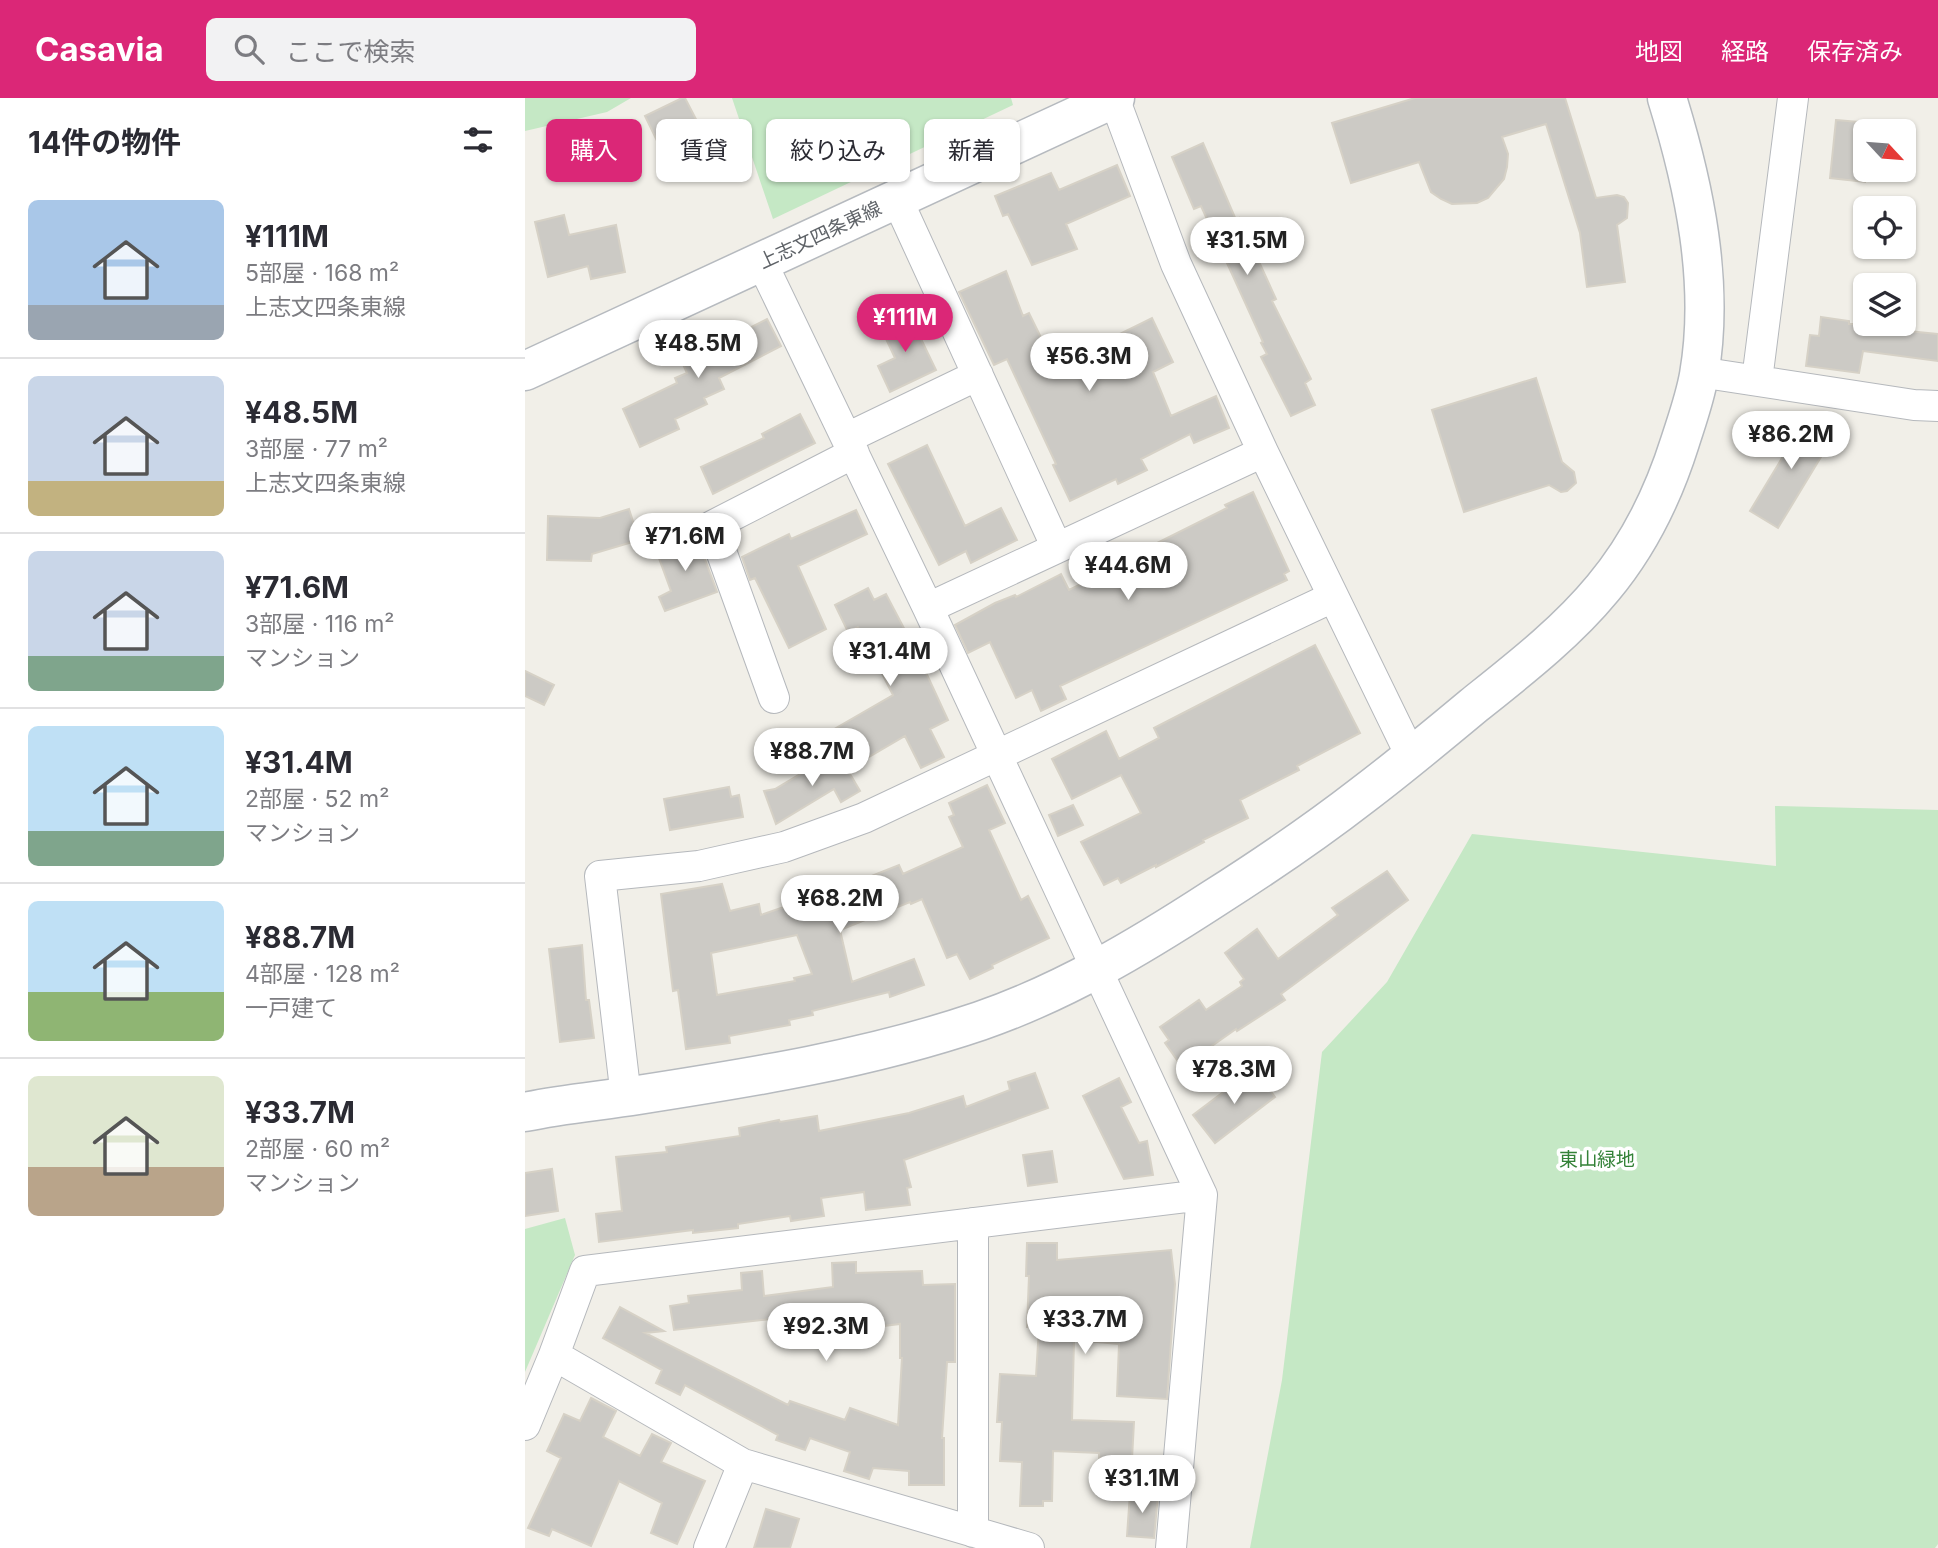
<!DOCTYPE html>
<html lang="ja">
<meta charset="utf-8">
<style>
:root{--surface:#fff;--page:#f2f2f3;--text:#2b2b33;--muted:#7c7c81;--line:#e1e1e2;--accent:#db2777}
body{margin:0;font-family:Inter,"Noto Sans JP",sans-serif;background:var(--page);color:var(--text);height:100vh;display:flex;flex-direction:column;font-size:26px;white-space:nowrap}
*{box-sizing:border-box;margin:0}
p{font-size:23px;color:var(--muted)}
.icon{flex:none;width:38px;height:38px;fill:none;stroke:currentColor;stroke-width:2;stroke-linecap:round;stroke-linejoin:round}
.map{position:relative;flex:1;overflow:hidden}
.sheet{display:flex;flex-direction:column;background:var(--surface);width:525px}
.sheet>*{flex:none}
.hud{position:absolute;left:21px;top:21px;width:665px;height:63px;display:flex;gap:14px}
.needle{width:46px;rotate:116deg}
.controls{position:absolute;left:1328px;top:21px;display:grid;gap:14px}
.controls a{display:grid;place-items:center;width:63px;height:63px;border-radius:10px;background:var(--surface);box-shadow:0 2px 5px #0004;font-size:35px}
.price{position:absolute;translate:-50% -60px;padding:0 16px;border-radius:24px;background:#fff;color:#222;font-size:23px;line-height:46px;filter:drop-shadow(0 2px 4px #0008)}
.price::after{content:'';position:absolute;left:50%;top:42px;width:21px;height:16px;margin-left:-10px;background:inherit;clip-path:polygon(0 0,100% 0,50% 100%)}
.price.selected{background:var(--accent);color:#fff}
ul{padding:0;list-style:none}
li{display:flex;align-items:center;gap:21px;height:175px;padding:0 28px}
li+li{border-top:2px solid var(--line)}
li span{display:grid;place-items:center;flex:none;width:196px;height:140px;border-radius:10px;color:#555}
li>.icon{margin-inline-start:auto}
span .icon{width:84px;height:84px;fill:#fffc;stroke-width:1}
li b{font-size:30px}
h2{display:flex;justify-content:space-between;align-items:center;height:84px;padding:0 28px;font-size:30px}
.pill{padding:0 24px;border-radius:10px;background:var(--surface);box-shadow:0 2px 5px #0004;font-size:24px;line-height:63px}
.pill.selected{background:var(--accent);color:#fff}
header{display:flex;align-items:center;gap:42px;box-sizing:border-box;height:98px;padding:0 35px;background:var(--accent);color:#fff}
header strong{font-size:33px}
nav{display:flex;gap:38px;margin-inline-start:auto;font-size:24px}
.search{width:490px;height:63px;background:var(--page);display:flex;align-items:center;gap:18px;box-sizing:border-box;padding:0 24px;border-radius:10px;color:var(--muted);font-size:26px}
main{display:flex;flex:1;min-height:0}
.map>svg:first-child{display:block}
.green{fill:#c5e8c5}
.building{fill:#cccac5;stroke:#d6d1c6;stroke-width:2;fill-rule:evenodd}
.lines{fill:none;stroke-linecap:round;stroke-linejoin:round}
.street-casing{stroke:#b5b8bc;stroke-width:32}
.secondary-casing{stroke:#b6babf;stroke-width:41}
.street{stroke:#fff;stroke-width:30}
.secondary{stroke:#fff;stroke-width:38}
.labels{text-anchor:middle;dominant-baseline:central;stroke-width:7;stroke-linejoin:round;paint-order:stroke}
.street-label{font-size:19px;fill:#5f6368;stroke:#fff}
.park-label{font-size:19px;fill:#348238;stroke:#fff}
</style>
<header>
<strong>Casavia</strong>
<div class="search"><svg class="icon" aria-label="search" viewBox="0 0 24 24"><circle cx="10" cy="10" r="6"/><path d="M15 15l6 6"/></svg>ここで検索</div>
<nav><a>地図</a><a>経路</a><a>保存済み</a></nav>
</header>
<main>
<section class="sheet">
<h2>14件の物件<svg class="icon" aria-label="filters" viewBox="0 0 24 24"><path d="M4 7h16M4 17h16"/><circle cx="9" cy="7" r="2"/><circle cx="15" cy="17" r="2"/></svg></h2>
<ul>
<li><span style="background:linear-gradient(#a9c7e8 75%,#9aa5b1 0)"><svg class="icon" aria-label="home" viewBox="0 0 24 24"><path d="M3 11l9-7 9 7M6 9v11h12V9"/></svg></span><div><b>¥111M</b><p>5部屋 · 168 m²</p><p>上志文四条東線</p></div></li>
<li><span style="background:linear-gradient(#c9d6e8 75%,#c2b280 0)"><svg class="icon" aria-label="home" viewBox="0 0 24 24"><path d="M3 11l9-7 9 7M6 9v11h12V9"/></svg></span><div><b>¥48.5M</b><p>3部屋 · 77 m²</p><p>上志文四条東線</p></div></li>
<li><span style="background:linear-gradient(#c9d6e8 75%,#7fa58c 0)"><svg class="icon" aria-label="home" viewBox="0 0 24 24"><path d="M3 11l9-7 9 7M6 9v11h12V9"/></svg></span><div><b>¥71.6M</b><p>3部屋 · 116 m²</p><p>マンション</p></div></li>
<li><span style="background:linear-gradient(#bfe0f5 75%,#7fa58c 0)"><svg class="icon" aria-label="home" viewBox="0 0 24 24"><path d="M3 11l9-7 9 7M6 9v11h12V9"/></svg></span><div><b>¥31.4M</b><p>2部屋 · 52 m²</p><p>マンション</p></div></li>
<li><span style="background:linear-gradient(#bfe0f5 65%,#8fb573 0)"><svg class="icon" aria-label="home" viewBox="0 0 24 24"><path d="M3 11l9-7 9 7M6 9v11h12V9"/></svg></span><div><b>¥88.7M</b><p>4部屋 · 128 m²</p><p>一戸建て</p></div></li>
<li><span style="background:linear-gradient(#dfe7d0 65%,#b9a48a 0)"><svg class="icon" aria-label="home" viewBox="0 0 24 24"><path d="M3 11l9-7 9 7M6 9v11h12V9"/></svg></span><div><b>¥33.7M</b><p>2部屋 · 60 m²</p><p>マンション</p></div></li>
</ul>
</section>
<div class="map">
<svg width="1413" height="1450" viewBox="0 0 1413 1450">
<rect width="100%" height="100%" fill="#f1efe8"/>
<path class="green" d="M0 0H106L82 14 0 33Z
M207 0H486L488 7 248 121Z
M1250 708 1413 712V1446L1410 1450H725L757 1282 797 954 862 884 947 736 1251 768Z
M40 1120 50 1157 0 1274V1131Z"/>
<path class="building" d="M157 0H160L173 25 133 45 120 18Z
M890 0H1040L1071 100 1092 97 1099 99 1103 105 1102 120 1092 127 1100 184 1062 189 1055 135 1021 26 977 39 983 56 982 69 979 81 963 100 952 105 927 106 916 101 906 94 894 64 826 85 807 25Z
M1311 22 1345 25V33H1340V84L1305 80Z
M678 45 711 122 714 120 751 201 747 203 786 281 780 285 790 307 766 318 736 259 742 256 736 245 738 244 676 108 669 111 647 59Z
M592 67 605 98 541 126 552 151 507 167 483 116 478 118 470 98 526 75 534 92Z
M39 117 44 137 91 127 100 174 66 181 63 168 23 179 10 124Z
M481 173 498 218 504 215 530 268 627 220 648 264 628 274 646 318 691 298 704 330 669 345 665 336 616 361 622 372 593 386 591 381 545 403 528 367 531 366 482 261 469 267 434 194Z
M383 214 411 272 365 294 353 268 370 260 355 228Z
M1296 219 1324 223V226H1384L1383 233 1413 236V263L1338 253 1334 275 1281 268 1285 237 1294 238Z
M242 221 256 248 194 280 199 291 179 300 182 306 150 321 154 331 115 349 98 311 152 285 150 280 162 275 150 249 175 238 181 252Z
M1011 280 1037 364 1049 374 1051 385 1042 393 1036 394 1024 387 939 414 907 312Z
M275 316 290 345 188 396 176 369 239 340 237 336Z
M1262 323 1300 328 1296 359 1253 430 1225 413 1257 360Z
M402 347 440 428 476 410 492 442 446 465 441 453 414 467 363 366Z
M728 394 764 473 759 476 762 482 535 588 541 601 516 613 507 592 491 600 465 544 443 555 430 527 470 505 490 497 491 499 536 476 544 492 605 462 604 459 702 410 700 407Z
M104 411 114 442 67 456 66 463 22 462 23 418 75 420Z
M331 412 342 436 273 468 301 531 264 550 230 480 225 482 217 459 264 436 266 441Z
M171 437 192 494 140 513 134 499 146 493 131 452Z
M343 490 349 502 361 496 392 555 423 622 405 631 419 659 396 670 380 638 325 670 304 634 368 597 333 529 323 534 310 507Z
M790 547 835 635 772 668 774 672 715 702 723 720 678 742 679 744 631 769V767L596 785 593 780 579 787 556 744 616 715 596 677 547 701 527 661 581 633 594 661 634 640 629 630Z
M0 573 29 587 19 607 0 598Z
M312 654 335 693 316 704 309 691 251 726 239 693 250 691Z
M462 687 480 725 464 732 496 802 503 798 524 840 467 867 468 870 445 881 432 856 422 860 397 801 386 806 385 804 315 832 327 884 389 861 399 887 365 899 364 894 287 913 288 917 264 922 265 927 204 938 205 945 161 951 153 892 148 893 136 796 197 786 205 813 234 806 236 817 279 802 273 787 293 780 299 797 374 767 378 776 438 749 424 719 429 717 424 705ZM272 837 287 876 269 880 270 883 192 897 186 855Z
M204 689 206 699 214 697 218 719 145 732 139 701Z
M548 707 558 727 533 738 524 717Z
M862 773 883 802 756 896 760 902 712 933 711 931 657 969 640 945 644 942 635 929 674 902 681 912 717 888 715 884 719 881 700 855 732 831 753 861 813 817 807 810Z
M57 847 61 902H64L69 940 35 944 24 851Z
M729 971 750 999 690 1045 668 1017Z
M510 975 523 1010 379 1062 386 1089 382 1090 385 1107 341 1112 339 1094 296 1100 299 1118 266 1123 265 1118 213 1126V1130L168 1135V1132L74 1144 71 1116 97 1113 91 1059 142 1054 141 1049 215 1038 214 1030 254 1022 255 1024 292 1018 294 1033 384 1015 438 998 441 1009 485 992 483 984Z
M594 980 606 1004 596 1009 614 1045 622 1043 628 1077 599 1081 558 998Z
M527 1053 532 1084 503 1088 498 1057Z
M27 1071 33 1113 0 1118V1075Z
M502 1145H532V1162L646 1152 650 1186 642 1301 592 1298 594 1246 549 1242 547 1322 609 1324 607 1361 574 1360V1355L528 1353 527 1403H518V1408H495L497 1364 475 1363 477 1324H472L475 1276 511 1278 514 1230 502 1229 504 1178H501Z
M331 1164V1175L397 1173 398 1187 430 1186V1264H422L417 1340H419V1387H384V1373L348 1370 344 1381 319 1373 325 1354 285 1340 280 1352 251 1342 253 1337 160 1287 155 1297 131 1285 137 1272 78 1240 95 1209 139 1233 120 1235 263 1307 265 1303 320 1322 325 1310 373 1327 377 1260H375V1226L311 1234 310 1228 247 1235 245 1221 149 1232 145 1208 164 1205 163 1198 217 1192 216 1175 237 1173 239 1198 308 1189 307 1165Z
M66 1300 91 1313 78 1339 115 1358 127 1336 146 1345 136 1364 180 1383 152 1446 126 1435 137 1405 94 1383 66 1448 27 1431 24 1438 3 1430 36 1360 22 1353 39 1316 55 1323Z
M605 1395 633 1397 629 1440 602 1438Z
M241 1411 274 1421 265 1450H229Z"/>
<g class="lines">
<defs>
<path id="street" d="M372 101 532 450 403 510
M237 165 403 510 677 1097 646 1450
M1174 274 1389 307 1413 308
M1232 282 1268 0
M322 340 453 277
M738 354 887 660
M532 450 738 354 651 166 589 0
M249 600 187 428 329 355
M101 999 75 778 174 768 259 749 339 720 808 499
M0 1327 29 1257
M448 1434V1125
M184 1450 218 1366
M504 1450 218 1366 29 1257 60 1173 677 1097"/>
<path id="secondary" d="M0 273 590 0
M0 1014C37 1006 75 1003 113 997 229 979 343 961 455 923 539 894 614 849 688 801 740 768 790 734 839 696 876 668 912 638 948 608 993 572 1041 535 1078 490 1114 447 1138 398 1155 344 1162 322 1170 300 1174 277 1190 185 1169 87 1142 0"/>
</defs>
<use href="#street" class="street-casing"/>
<use href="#secondary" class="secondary-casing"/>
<use href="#street" class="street"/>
<use href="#secondary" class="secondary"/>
</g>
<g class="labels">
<g class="street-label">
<text transform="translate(295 137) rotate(-25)">上志文四条東線</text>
</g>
<g class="park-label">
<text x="1072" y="1061">東山緑地</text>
</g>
</g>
</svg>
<div class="controls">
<a><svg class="needle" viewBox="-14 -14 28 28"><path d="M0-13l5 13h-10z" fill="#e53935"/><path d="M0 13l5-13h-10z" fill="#7c7c81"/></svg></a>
<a><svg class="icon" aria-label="locate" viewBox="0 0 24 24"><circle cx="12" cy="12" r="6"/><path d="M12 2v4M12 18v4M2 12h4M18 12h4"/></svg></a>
<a><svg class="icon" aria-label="layers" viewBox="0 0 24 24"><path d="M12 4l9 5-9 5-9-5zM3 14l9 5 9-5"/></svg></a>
</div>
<b class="price" style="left:722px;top:179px">¥31.5M</b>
<b class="price selected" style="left:380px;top:256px">¥111M</b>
<b class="price" style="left:173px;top:282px">¥48.5M</b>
<b class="price" style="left:564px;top:295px">¥56.3M</b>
<b class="price" style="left:1266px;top:373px">¥86.2M</b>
<b class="price" style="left:160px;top:475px">¥71.6M</b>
<b class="price" style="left:603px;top:504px">¥44.6M</b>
<b class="price" style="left:365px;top:590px">¥31.4M</b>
<b class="price" style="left:287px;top:690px">¥88.7M</b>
<b class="price" style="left:315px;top:837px">¥68.2M</b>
<b class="price" style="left:709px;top:1008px">¥78.3M</b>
<b class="price" style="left:560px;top:1258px">¥33.7M</b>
<b class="price" style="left:301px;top:1265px">¥92.3M</b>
<b class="price" style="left:617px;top:1417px">¥31.1M</b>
<div class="hud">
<a class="pill selected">購入</a>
<a class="pill">賃貸</a>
<a class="pill">絞り込み</a>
<a class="pill">新着</a>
</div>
</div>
</main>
